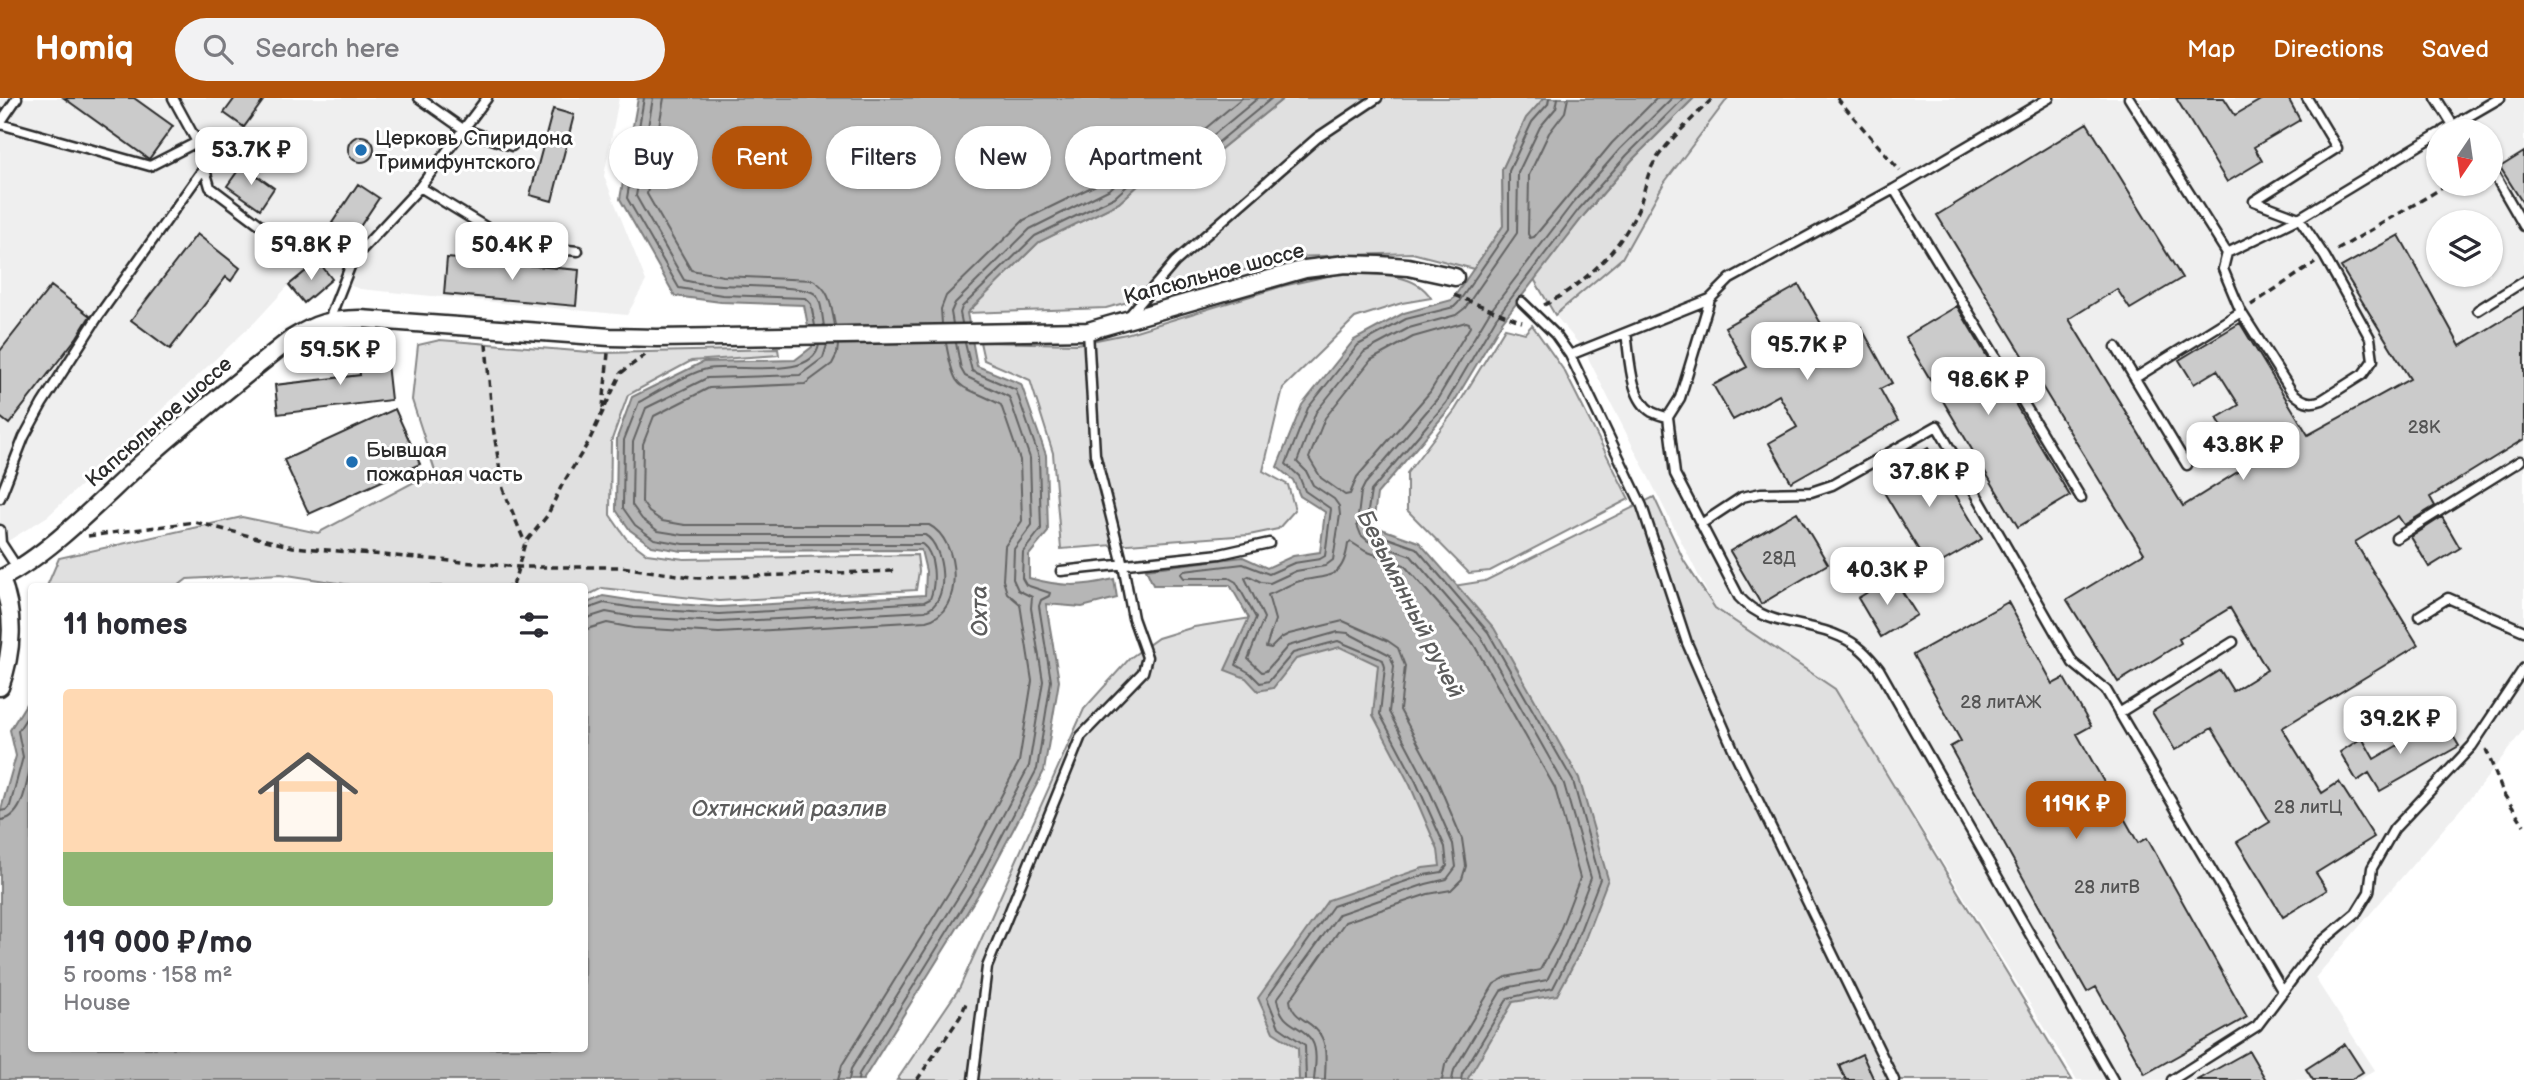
<!DOCTYPE html>
<meta charset="utf-8">
<style>
:root{--surface:#fff;--page:#f2f2f3;--text:#2b2b33;--muted:#7c7c81;--line:#e1e1e2;--accent:#b45309}
body{margin:0;font-family:"Balsamiq Sans",sans-serif;background:var(--page);color:var(--text);height:100vh;display:flex;flex-direction:column;font-size:26px;white-space:nowrap}
*{box-sizing:border-box;margin:0}
p{font-size:23px;color:var(--muted)}
.icon{flex:none;width:38px;height:38px;fill:none;stroke:currentColor;stroke-width:2;stroke-linecap:round;stroke-linejoin:round}
.map{position:relative;flex:1;overflow:hidden}
.side{position:absolute;left:28px;top:485px;width:560px;height:469px;display:flex;flex-direction:column;background:var(--surface);border-radius:7px;box-shadow:0 2px 5px #0004}
.side>*{flex:none}
.hud{position:absolute;left:609px;top:28px;width:665px;height:63px;display:flex;gap:14px}
.needle{width:46px;rotate:193deg}
.buttons{position:absolute;left:2426px;top:21px;display:grid;gap:14px}
.buttons a{display:grid;place-items:center;width:77px;height:77px;border-radius:50%;background:var(--surface);box-shadow:0 2px 5px #0004;font-size:35px}
.price{position:absolute;translate:-50% -60px;padding:0 16px;border-radius:14px;background:#fff;color:#222;font-size:23px;line-height:46px;filter:drop-shadow(0 2px 4px #0008)}
.price::after{content:'';position:absolute;left:50%;top:42px;width:21px;height:16px;margin-left:-10px;background:inherit;clip-path:polygon(0 0,100% 0,50% 100%)}
.price.current{background:var(--accent);color:#fff}
ul{padding:0;list-style:none}
li{display:grid;align-content:center;gap:14px;height:371px;padding:0 35px}
li+li{border-top:2px solid var(--line)}
li span{display:grid;place-items:center;height:217px;border-radius:7px;color:#555}
li>.icon{margin-inline-start:auto}
span .icon{width:126px;height:126px;fill:#fffc;stroke-width:1}
li b{font-size:30px}
h2{display:flex;justify-content:space-between;align-items:center;height:84px;padding:0 35px;font-size:30px}
.pill{padding:0 24px;border-radius:32px;background:var(--surface);box-shadow:0 2px 5px #0004;font-size:24px;line-height:63px}
.pill.current{background:var(--accent);color:#fff}
header{display:flex;align-items:center;gap:42px;box-sizing:border-box;height:98px;padding:0 35px;background:var(--accent);color:#fff}
header strong{font-size:33px}
nav{display:flex;gap:38px;margin-inline-start:auto;font-size:24px}
.search{width:490px;height:63px;background:var(--page);display:flex;align-items:center;gap:18px;box-sizing:border-box;padding:0 24px;border-radius:38px;color:var(--muted);font-size:26px}
.map>svg:first-child{display:block}
.built{fill:#efefef;fill-rule:evenodd}
.green{fill:#e0e0e0;stroke:#868686;stroke-width:2}
.water{fill:#b6b6b6;stroke:#7e7e7e;stroke-width:2}
.lines{fill:none;stroke-linecap:round;stroke-linejoin:round}
.shore{stroke:#636363;stroke-width:2}
.building{fill:#cbcbcb;stroke:#2b2b2b;stroke-width:2}
.lane-casing{stroke:#2b2b2b;stroke-width:13}
.street-casing{stroke:#2b2b2b;stroke-width:21}
.path{stroke:#2b2b2b;stroke-width:3.5;stroke-dasharray:7 5;stroke-linecap:butt}
.lane{stroke:#fff;stroke-width:8}
.street{stroke:#fff;stroke-width:16}
.poi-dot{fill:#1f6fb2;stroke:#fff;stroke-width:2.5}
.labels{text-anchor:middle;dominant-baseline:central;stroke-width:6;stroke-linejoin:round;paint-order:stroke}
.number-label{font-size:18px;fill:#535353}
.poi-label{font-size:21px;fill:#2b2b2b;stroke:#fff;text-anchor:start}
.street-label{font-size:21px;fill:#2b2b2b;stroke:#fff}
.water-label{font-size:23px;font-style:italic;fill:#5c5c5c;stroke:#fff}
</style>
<header>
<strong>Homiq</strong>
<div class="search"><svg class="icon" aria-label="search" viewBox="0 0 24 24"><circle cx="10" cy="10" r="6"/><path d="M15 15l6 6"/></svg>Search here</div>
<nav><a>Map</a><a>Directions</a><a>Saved</a></nav>
</header>
<div class="map">
<svg width="2524" height="982" viewBox="0 0 2524 982">
<rect width="100%" height="100%" fill="#fff"/>
<filter id="ink" filterUnits="userSpaceOnUse"><feTurbulence type="fractalNoise" baseFrequency=".0143" numOctaves="2"/><feDisplacementMap in="SourceGraphic" scale="14" xChannelSelector="R" yChannelSelector="G"/><feConvolveMatrix kernelMatrix="1 2 1 2 8 2 1 2 1" color-interpolation-filters="sRGB"/></filter>
<g filter="url(#ink)">
<path class="built" d="M0 0H619L604 78 646 183 627 217 360 191 332 181 304 205 289 187 255 224 48 418 0 448Z
M1728 0H2524V631L2482 686 2315 880 2375 972 2359 982H2077L1837 593 1715 510 1584 252 1555 217 1622 160 1664 85ZM2438 33H2490V86H2438ZM2438 124H2490V177H2438Z"/>
<path class="green" d="M1284 0H1544L1526 21 1502 72 1503 128 1474 171 1412 155 1292 159 1106 210 967 215 1039 144 1119 105 1152 75 1212 58Z
M1694 0H1728L1664 85 1622 160 1555 217 1534 181 1585 116 1632 62Z
M1337 176C1366 177 1414 171 1431 200L1402 205 1355 220 1283 290 1263 373 1288 387 1295 412 1278 431 1249 437 1061 451 1053 355 1030 282 984 262 980 244 1077 246 1126 236 1283 188Z
M1532 227 1565 274 1629 401 1490 473 1469 475 1407 412V375L1455 312 1505 230 1525 235Z
M440 242 601 255 778 251 779 257 691 263 628 297 611 344 610 417 626 440 647 456 684 461 917 457 919 473 916 492 719 503 602 490 585 499 584 488H357L281 476 187 481 178 488H47L59 460 242 419 318 435 435 373 412 302 418 247Z
M1654 399 1684 463 1715 510 1835 591 2072 982H897L960 889 1084 611 1130 560 1158 540 1194 529 1485 483Z"/>
<path class="water" d="M638 0H1284L1212 58 1152 75 1119 105 1039 144 967 215 977 268 1021 286 1046 357 1048 434 1029 457V480C1062 489 1080 489 1114 481L1117 500 1082 509 1046 506 1059 583 1044 673 984 787 863 982H0V715L16 658 10 632 31 598 32 950H584L585 506 603 498 635 503 719 509 925 497 926 473 921 452 682 453 652 448 630 432 616 412 617 340 632 299 703 264 795 262 812 249 804 207 721 204 675 198 620 101Z
M1544 0H1694L1632 62 1585 116 1502 224 1451 309 1377 396 1373 428 1419 444 1494 530 1579 680 1608 781 1580 854 1557 897 1513 904 1467 982H1299L1298 950 1273 934 1258 900 1328 802 1423 770 1440 768 1438 752 1410 687 1373 617 1378 567 1340 549 1296 561 1273 590 1258 593 1246 580 1225 572 1249 520 1230 487H1153L1146 471 1243 459 1267 470 1293 458 1320 454 1325 414 1300 398 1293 382 1277 369 1302 307 1354 242 1404 215 1452 202 1503 128 1502 72 1526 20Z"/>
<g class="lines">
<path class="shore" d="M644 0 627 100 679 190 722 197 805 200 811 206 815 228
M653 0 636 98 684 182C709 191 803 185 815 196 822 203 822 218 824 228
M664 0 647 96 691 172 723 178 813 182C831 192 831 209 835 227
M1568 0 1565 14 1549 35 1529 77 1528 136 1530 140 1534 139 1612 45 1657 0
M1466 224 1469 225 1470 229 1430 294 1357 379 1350 396 1345 397 1321 380 1309 360 1325 320 1371 262 1413 239Z
M962 225 960 215 962 209 1035 138 1115 99 1148 69 1209 52 1272 0
M942 226 941 211 946 198 1024 122 1104 83 1139 52 1200 35 1242 0
M953 226 951 214 955 205 1030 131 1110 91 1144 61 1205 44 1258 0
M584 512 604 505 634 510 719 516 924 504 930 501C936 486 936 456 922 446H683L654 441 635 427 623 410 624 342 639 304C659 293 681 279 703 272 729 263 812 285 819 247
M584 521 606 514 634 519 719 524 925 513C951 506 945 448 925 437H683L658 433 642 421 632 407 633 344 646 310 707 280 800 277 823 260 827 247
M584 532 607 525 634 530 719 535 926 523C965 515 960 442 929 427H685L662 423 649 414 642 404 643 346 654 318 709 290 805 286 832 266 837 256 838 247
M0 713 6 712 10 708 23 659 18 633 32 611
M0 722C25 721 27 680 32 661
M838 982 842 967 961 775 1019 664 1032 583 1020 506 1007 495 1003 482 1005 448 1022 423 1020 362 1001 307C959 283 956 300 946 245
M849 982 851 971 970 780 1029 668 1043 583 1031 510 1032 499 1018 492 1013 481 1014 451 1032 427 1030 360 1009 299 965 278 961 271 956 245
M858 982 859 976 978 784 1037 671 1051 583 1039 508 1041 502 1049 498 1050 495 1026 487 1022 480 1023 454 1041 431 1039 359 1016 292 972 273 965 245
M1306 982 1305 947 1279 929 1267 900 1333 808 1424 777 1442 774 1447 768 1445 749 1416 684 1380 616 1385 569 1383 562 1338 543 1293 555 1269 583 1260 585 1250 575 1236 567 1256 520 1236 484 1229 480H1184L1181 476 1184 473 1243 466 1269 476 1294 465 1320 461 1325 458 1331 411 1305 393 1299 378 1286 366 1308 310 1358 247 1406 221 1454 209 1458 205 1509 131V73L1532 24 1548 6 1549 0
M1314 982C1315 971 1318 953 1312 943 1301 924 1282 931 1277 901L1339 816 1426 786 1447 781 1456 769 1453 746 1424 680 1389 614 1394 568 1390 557 1348 535 1338 534 1288 548 1266 573 1262 574 1248 561 1264 520 1245 480 1249 478 1261 484 1270 485 1296 473 1325 468 1333 462 1340 417 1339 408 1334 401 1313 387 1306 373 1297 364 1316 314 1364 254 1409 230 1456 217 1465 210 1517 135 1518 75 1540 29 1556 10 1558 0
M1325 982C1325 969 1328 950 1321 938 1313 922 1292 922 1290 902L1345 824 1428 796 1451 792 1462 781 1466 768 1462 741 1434 675 1400 612 1405 568 1398 550 1388 543 1343 523 1289 536 1281 540 1271 550 1266 549 1275 522 1268 497C1279 493 1289 486 1300 483 1328 477 1343 482 1348 446L1351 444 1365 453 1404 467 1473 545 1555 690 1580 780 1556 843 1540 872 1506 879 1494 886 1445 967 1442 982
M1452 982 1454 972 1501 893 1510 889 1547 882 1565 847 1591 780 1564 686 1481 539 1411 458 1368 443 1361 437 1357 427 1361 394 1365 386 1438 300 1489 215 1572 106 1620 51 1672 0
M1461 982 1462 976 1508 900 1553 890 1573 851 1600 781 1573 683 1488 534 1416 450 1368 433 1366 426 1371 393 1446 305 1496 220 1579 111 1627 57 1684 0"/>
</g>
<path class="building" d="M64 0H134L173 28 149 61Z
M235 0H265L244 29 224 15Z
M2176 0H2224L2235 17 2264 0H2288L2300 22 2254 49 2262 63 2227 84Z
M553 11 574 17 552 103 530 97Z
M2087 25 2182 180 2130 211 2117 191 2069 221 2183 408 2247 368 2217 320 2239 307 2217 272 2194 286 2179 262 2240 225 2308 337 2410 281 2341 169 2399 137 2460 248 2524 209V341L2430 399 2435 408 2404 427 2398 418 2355 444 2418 547 2282 630 2322 695 2339 684 2374 739 2316 775 2327 792 2283 819 2237 744 2270 724 2212 630 2175 652 2152 614 2220 572 2233 593 2267 572 2230 510 2179 541 2181 545 2118 584 2067 502 2144 455 1937 117Z
M348 51a13 13 0 1 1 26 0a13 13 0 1 1-26 0Z
M2524 54V107L2500 69Z
M242 67 274 90 260 111 227 88Z
M358 86 379 100 353 139 332 125Z
M197 136 240 170 231 183 226 179 170 251 131 222Z
M447 160 579 172 576 208 444 196Z
M318 163 332 181 304 205 289 187Z
M1799 187 1832 245 1861 229 1892 285 1880 291 1898 323 1791 384 1769 345 1797 329 1779 297 1733 322 1713 287 1747 269 1725 229Z
M51 188 90 218 77 239 9 326 0 319V253Z
M1957 208 2070 398 2018 429 1905 239Z
M385 248 391 302 278 316 275 287 360 277 357 251Z
M395 311 420 366 309 416 284 362Z
M1928 350 1982 441 1930 471 1876 381Z
M1797 414 1828 466 1761 506 1730 453Z
M2442 419 2460 450 2429 469 2411 439Z
M1893 479 1917 517 1881 539 1858 500Z
M2008 504 2053 586 2064 580 2091 628 2077 636 2138 745 2147 740 2247 919 2145 976 2096 889 2087 894 1950 649 1961 643 1913 557Z
M2443 621 2459 648 2380 693 2369 675 2357 683 2340 654 2362 640 2374 661Z
M2345 946 2363 974 2350 982H2313L2306 971Z
M2249 953 2266 982H2197Z
M1862 956 1874 982H1846L1839 967Z"/>
<g class="lines">
<defs>
<path id="lane" d="M173 0 197 44 210 89 278 140 353 161
M419 0 463 31 512 48
M2129 0 2227 155 2299 120 2438 36
M2436 0 2453 27
M2463 21 2470 33
M0 25 17 0
M0 26 150 68 197 44
M2443 33 2500 0
M2490 69 2524 128
M420 89 515 147 578 153
M1894 91 2081 400
M2227 155 2223 171 2241 214 2292 294C2302 303 2309 307 2322 302L2363 276 2373 262 2370 240 2325 159 2299 120 2254 103 2337 50 2307 0
M1522 204 1555 236 1570 257 1642 408 1687 545 1734 653 1894 982
M2478 212 2524 183
M1128 219 1175 164 1317 40 1377 0
M329 222 353 161 420 89 487 0
M1626 235C1630 258 1629 300 1652 314 1656 316 1663 318 1668 319L1675 376 1739 499C1768 531 1806 522 1841 539 1858 546 1868 557 1879 571L2113 982
M2116 249 2187 367
M1570 257 1710 201
M2135 280 2241 214
M1668 319 1680 300 1710 201 1730 181 1894 91 2049 0
M0 400 24 339 42 306 97 220 204 70
M1701 426 1742 399 1761 395 1811 394 1832 387 1937 328 2073 565 2106 592 2283 894
M0 432 1 445 18 471
M2396 440 2520 363
M1061 473 1220 456 1269 445
M2419 518 2448 500 2524 533
M2119 615 2233 544
M973 982 987 869 1081 638 1143 574 1147 559 1133 520 1123 467 1095 356 1088 233
M2172 982 2257 928 2319 846 2356 815 2369 794 2372 770 2394 731 2472 648 2524 570"/>
<path id="street" d="M0 481C53 454 104 398 149 358 195 317 243 279 291 241 318 224 328 222 360 221L610 239 657 240 1088 233 1305 171 1346 166 1379 167 1408 169 1455 179
M0 589C13 554 15 516 1 481"/>
</defs>
<use href="#lane" class="lane-casing"/>
<use href="#street" class="street-casing"/>
<path class="path" d="M1837 0 1900 73
M2337 152 2449 86
M1454 197 1522 224
M1544 207C1584 187 1622 150 1639 109 1645 93 1646 77 1655 63 1667 44 1696 17 1713 0
M2251 207 2315 165
M486 246 493 329 503 391 525 445
M603 310 608 255
M88 438 195 424 293 449 519 469H621L698 480 894 473
M513 488 525 445 547 418 562 387 588 345 621 275 645 257
M2486 651 2503 695 2524 727
M917 982 960 919 968 901"/>
<use href="#lane" class="lane"/>
<use href="#street" class="street"/>
</g>
</g>
<g class="poi-dot">
<circle cx="361" cy="52" r="7"/>
<circle cx="352" cy="364" r="7"/>
</g>
<g class="labels">
<g class="number-label">
<text x="2424" y="329">28К</text>
<text x="1779" y="460">28Д</text>
<text x="2001" y="604">28 литАЖ</text>
<text x="2308" y="709">28 литЦ</text>
<text x="2107" y="789">28 литВ</text>
</g>
<g class="poi-label">
<text x="375" y="40">Церковь Спиридона<tspan x="375" dy="24">Тримифунтского</tspan></text>
<text x="366" y="352">Бывшая<tspan x="366" dy="24">пожарная часть</tspan></text>
</g>
<g class="street-label">
<text transform="translate(1214 176) rotate(-15)">Капсюльное шоссе</text>
<text transform="translate(159 324) rotate(-41)">Капсюльное шоссе</text>
</g>
<g class="water-label">
<text transform="translate(1410 506) rotate(63)">Безымянный ручей</text>
<text transform="translate(980 513) rotate(-91)">Охта</text>
<text x="789" y="711">Охтинский разлив</text>
</g>
</g>
</svg>
<div class="buttons">
<a><svg class="needle" viewBox="-14 -14 28 28"><path d="M0-13l5 13h-10z" fill="#e53935"/><path d="M0 13l5-13h-10z" fill="#7c7c81"/></svg></a>
<a><svg class="icon" aria-label="layers" viewBox="0 0 24 24"><path d="M12 4l9 5-9 5-9-5zM3 14l9 5 9-5"/></svg></a>
</div>
<b class="price" style="left:251px;top:89px">53.7K ₽</b>
<b class="price" style="left:311px;top:184px">59.8K ₽</b>
<b class="price" style="left:512px;top:184px">50.4K ₽</b>
<b class="price" style="left:1807px;top:284px">95.7K ₽</b>
<b class="price" style="left:340px;top:289px">59.5K ₽</b>
<b class="price" style="left:1988px;top:319px">98.6K ₽</b>
<b class="price" style="left:2243px;top:384px">43.8K ₽</b>
<b class="price" style="left:1929px;top:411px">37.8K ₽</b>
<b class="price" style="left:1887px;top:509px">40.3K ₽</b>
<b class="price" style="left:2400px;top:658px">39.2K ₽</b>
<b class="price current" style="left:2076px;top:743px">119K ₽</b>
<div class="hud">
<a class="pill">Buy</a>
<a class="pill current">Rent</a>
<a class="pill">Filters</a>
<a class="pill">New</a>
<a class="pill">Apartment</a>
</div>
<section class="side">
<h2>11 homes<svg class="icon" aria-label="filters" viewBox="0 0 24 24"><path d="M4 7h16M4 17h16"/><circle cx="9" cy="7" r="2"/><circle cx="15" cy="17" r="2"/></svg></h2>
<ul>
<li><span style="background:linear-gradient(#ffd9b3 75%,#8fb573 0)"><svg class="icon" aria-label="home" viewBox="0 0 24 24"><path d="M3 11l9-7 9 7M6 9v11h12V9"/></svg></span><div><b>119 000 ₽/mo</b><p>5 rooms · 158 m²</p><p>House</p></div></li>
</ul>
</section>
</div>
